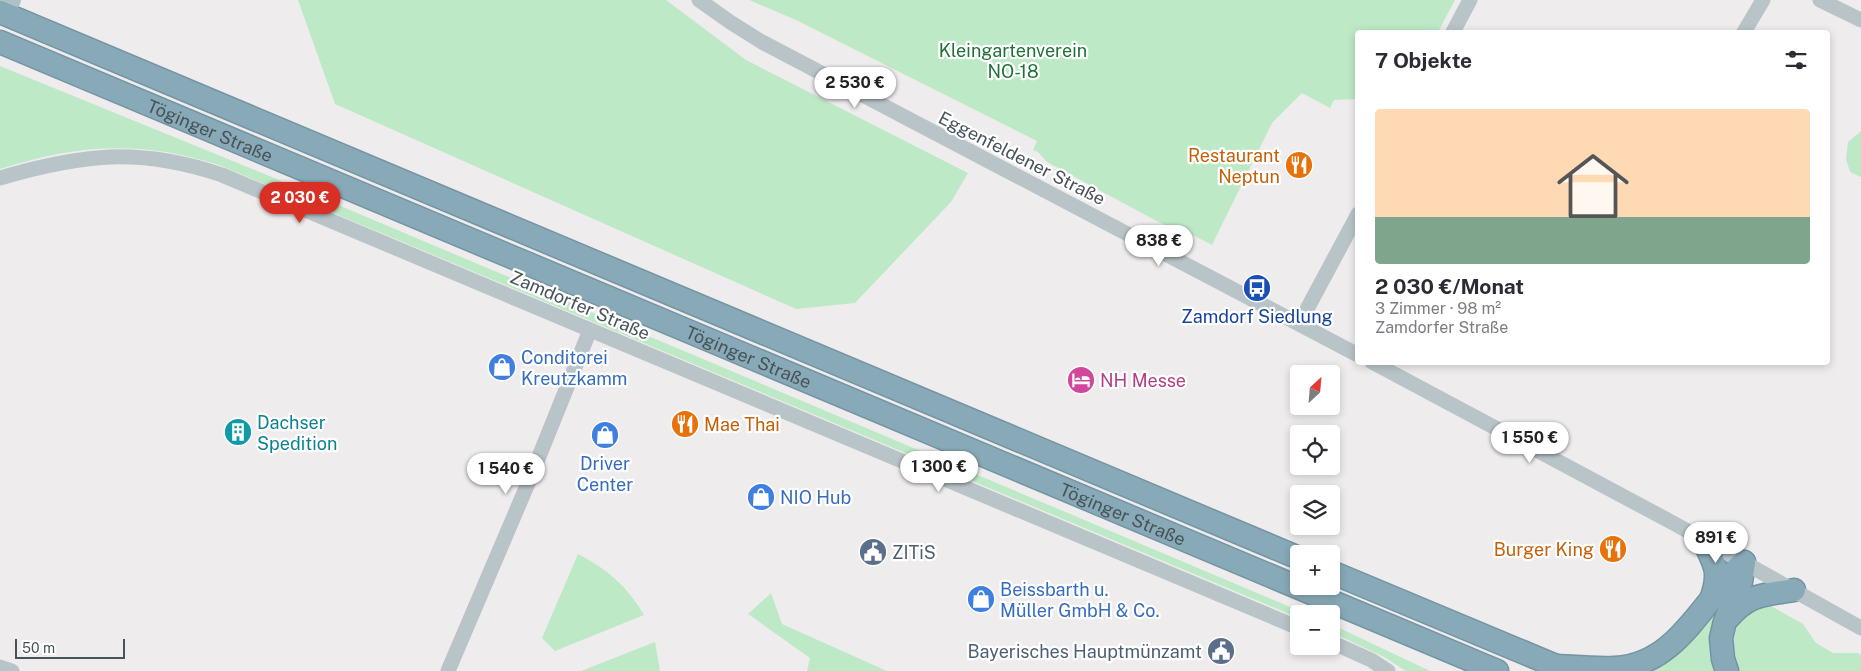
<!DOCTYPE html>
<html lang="de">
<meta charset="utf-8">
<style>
:root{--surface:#fff;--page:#f7f7f7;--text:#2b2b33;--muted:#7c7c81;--line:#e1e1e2;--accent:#d93025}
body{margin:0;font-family:"Public Sans",sans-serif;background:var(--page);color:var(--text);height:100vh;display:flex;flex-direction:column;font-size:19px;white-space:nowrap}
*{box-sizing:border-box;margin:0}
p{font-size:16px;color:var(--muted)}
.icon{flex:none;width:28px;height:28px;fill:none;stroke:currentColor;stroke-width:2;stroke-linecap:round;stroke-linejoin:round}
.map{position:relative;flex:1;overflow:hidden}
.panel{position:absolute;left:1355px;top:30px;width:475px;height:335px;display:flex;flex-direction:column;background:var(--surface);border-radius:5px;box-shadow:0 2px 8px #0003}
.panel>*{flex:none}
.needle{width:32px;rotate:26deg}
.controls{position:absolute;left:1290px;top:365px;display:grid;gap:10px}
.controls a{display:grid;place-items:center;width:50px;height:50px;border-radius:5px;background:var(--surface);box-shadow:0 2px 8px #0003;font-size:25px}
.scale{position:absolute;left:15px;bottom:12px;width:110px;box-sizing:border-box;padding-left:5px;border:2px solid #475358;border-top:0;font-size:14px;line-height:18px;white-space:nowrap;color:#475358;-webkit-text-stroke:4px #fff;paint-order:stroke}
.price{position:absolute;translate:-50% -42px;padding:0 11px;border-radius:18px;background:#fff;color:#222;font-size:16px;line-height:32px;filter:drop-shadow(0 1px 2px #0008)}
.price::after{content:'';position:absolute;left:50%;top:30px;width:15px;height:11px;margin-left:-8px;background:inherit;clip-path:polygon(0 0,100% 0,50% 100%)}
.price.selected{background:var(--accent);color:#fff}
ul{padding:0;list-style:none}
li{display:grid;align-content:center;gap:10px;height:265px;padding:0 20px}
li+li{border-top:1px solid var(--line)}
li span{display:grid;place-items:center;height:155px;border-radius:5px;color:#555}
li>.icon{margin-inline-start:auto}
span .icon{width:90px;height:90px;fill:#fffc;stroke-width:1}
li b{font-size:21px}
h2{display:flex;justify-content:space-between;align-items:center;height:60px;padding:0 20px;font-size:21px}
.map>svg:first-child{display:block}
.green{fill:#bee9c6}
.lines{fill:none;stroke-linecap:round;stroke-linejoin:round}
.highway-casing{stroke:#7494a3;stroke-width:25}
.minor{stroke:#b9c4c8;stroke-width:15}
.major{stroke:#aec1c9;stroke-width:20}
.highway{stroke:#88a9b7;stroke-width:22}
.labels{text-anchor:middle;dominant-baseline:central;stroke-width:4.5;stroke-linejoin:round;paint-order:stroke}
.park-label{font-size:18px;fill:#1f7137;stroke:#fff}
.street-label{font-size:18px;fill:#475358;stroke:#fff}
.food-label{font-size:18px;fill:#c56008;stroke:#fff;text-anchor:end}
.transit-label{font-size:18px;fill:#164399;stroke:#fff}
.shop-label{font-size:18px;fill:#366cbe;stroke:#fff;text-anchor:start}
.hotel-label{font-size:18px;fill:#b23c85;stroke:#fff;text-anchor:start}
.culture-label{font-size:18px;fill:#0d838f;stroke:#fff;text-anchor:start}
.service-label{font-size:18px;fill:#4e5e75;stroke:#fff;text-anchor:start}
</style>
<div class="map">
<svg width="1861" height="671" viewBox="0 0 1861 671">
<rect width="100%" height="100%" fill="#efeced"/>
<path class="green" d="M298 0H666L746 60 968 173 951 202 855 303 796 309 335 104Z
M749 0H1455L1438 32H1358L1357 99 1334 100 1330 108 1302 93 1272 123 1212 245 1191 234 1179 233 1047 162 1038 152 1033 150 1037 141 796 20Z
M0 66 267 175 1307 614H1299V618L219 165C142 140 77 144 0 169Z
M1861 131V177L1850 172 1846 159 1848 142Z
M578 554C606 568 628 587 644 615L555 651 542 638Z
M1731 582 1720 671H1639Z
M771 593 782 624 887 671H807L810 658 748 614Z
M1764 602 1803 624 1816 643 1833 653H1858L1861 655V671H1734C1727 636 1728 618 1764 602Z
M1331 624 1430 671H1406L1384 657 1331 632Z
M655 642 660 671H581Z"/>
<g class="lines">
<defs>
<g id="highway">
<path d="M0 12 1299 558"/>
<path id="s1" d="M0 42 1497 671"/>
<path d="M1703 539C1714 565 1721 569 1712 597"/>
<path d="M1331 572 1568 671"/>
<path d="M1729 617C1750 593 1765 595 1794 590"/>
<path d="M1557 666C1576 667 1596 669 1615 668 1678 665 1703 599 1744 562"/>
<path d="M1727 671 1723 659 1721 638 1725 621 1741 582 1744 562"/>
</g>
</defs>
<use href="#highway" class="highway-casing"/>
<path class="minor" d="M699 0 730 22 762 42 1358 355
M1820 0 1861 20
M1453 32 1470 0
M1744 32 1763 0
M0 178C82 154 139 147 222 175L1299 628
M1299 324 1358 214
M1372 362 1675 524 1861 628
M1331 642 1371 660 1388 671
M0 667 12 671
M448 671 532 474 590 330"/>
<path class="major" d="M0 10 11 0"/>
<use href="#highway" class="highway"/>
</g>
<defs>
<symbol id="restaurant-disc" viewBox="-11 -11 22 22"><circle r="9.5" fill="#e8710a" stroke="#fff"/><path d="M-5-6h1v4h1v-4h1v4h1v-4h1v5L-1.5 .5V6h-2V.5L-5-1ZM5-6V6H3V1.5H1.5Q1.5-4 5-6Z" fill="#fff"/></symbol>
<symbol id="bus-disc" viewBox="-11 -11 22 22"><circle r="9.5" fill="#1a4fb4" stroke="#fff"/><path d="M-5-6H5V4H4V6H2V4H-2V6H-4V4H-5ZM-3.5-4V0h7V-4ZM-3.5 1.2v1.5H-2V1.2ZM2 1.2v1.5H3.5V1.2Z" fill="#fff"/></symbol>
<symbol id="shop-disc" viewBox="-11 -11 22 22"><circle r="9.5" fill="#3f7fe0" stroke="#fff"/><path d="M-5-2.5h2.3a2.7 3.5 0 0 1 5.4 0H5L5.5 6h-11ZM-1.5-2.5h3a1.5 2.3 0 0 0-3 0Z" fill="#fff"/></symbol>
<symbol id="hotel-disc" viewBox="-11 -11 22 22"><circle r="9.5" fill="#d1479c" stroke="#fff"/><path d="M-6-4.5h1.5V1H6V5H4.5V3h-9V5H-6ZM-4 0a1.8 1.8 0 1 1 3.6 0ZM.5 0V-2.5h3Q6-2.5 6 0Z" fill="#fff"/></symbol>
<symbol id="building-disc" viewBox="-11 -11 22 22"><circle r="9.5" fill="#0f9aa8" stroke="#fff"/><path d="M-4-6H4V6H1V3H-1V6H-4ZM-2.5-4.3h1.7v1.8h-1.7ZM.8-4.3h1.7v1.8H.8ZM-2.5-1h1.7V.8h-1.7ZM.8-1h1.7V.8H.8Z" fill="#fff"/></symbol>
<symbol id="civic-disc" viewBox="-11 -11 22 22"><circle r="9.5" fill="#5c6f8a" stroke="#fff"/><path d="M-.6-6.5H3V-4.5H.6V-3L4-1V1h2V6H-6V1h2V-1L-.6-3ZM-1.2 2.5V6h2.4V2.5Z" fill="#fff"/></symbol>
</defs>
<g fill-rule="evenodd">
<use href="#restaurant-disc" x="1283" y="149" width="32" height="32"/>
<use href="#bus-disc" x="1241" y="272" width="32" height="32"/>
<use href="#shop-disc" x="486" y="351" width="32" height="32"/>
<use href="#hotel-disc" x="1065" y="364" width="32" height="32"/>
<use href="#restaurant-disc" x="669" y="408" width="32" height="32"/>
<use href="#building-disc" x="222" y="416" width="32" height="32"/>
<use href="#shop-disc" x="589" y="419" width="32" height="32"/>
<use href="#shop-disc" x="745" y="481" width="32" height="32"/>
<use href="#restaurant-disc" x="1597" y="533" width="32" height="32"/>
<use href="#civic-disc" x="857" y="536" width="32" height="32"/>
<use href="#shop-disc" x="965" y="583" width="32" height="32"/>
<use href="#civic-disc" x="1205" y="635" width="32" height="32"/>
</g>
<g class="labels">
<g class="park-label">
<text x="1013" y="50">Kleingartenverein<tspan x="1013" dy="21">NO-18</tspan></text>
</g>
<g class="street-label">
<text stroke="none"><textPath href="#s1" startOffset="228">Töginger Straße</textPath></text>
<text transform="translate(1022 158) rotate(27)">Eggenfeldener Straße</text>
<text transform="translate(580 305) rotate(23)">Zamdorfer Straße</text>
<text stroke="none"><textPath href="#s1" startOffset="812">Töginger Straße</textPath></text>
<text stroke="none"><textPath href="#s1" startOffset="1218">Töginger Straße</textPath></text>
</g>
<g class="food-label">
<text x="1280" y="155">Restaurant<tspan x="1280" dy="21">Neptun</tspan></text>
<text x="704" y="424" text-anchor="start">Mae Thai</text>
<text x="1594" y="549">Burger King</text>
</g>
<g class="transit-label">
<text x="1257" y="316">Zamdorf Siedlung</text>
</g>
<g class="shop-label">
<text x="521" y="357">Conditorei<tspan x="521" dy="21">Kreutzkamm</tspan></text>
<text x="605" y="463" text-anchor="middle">Driver<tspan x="605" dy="21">Center</tspan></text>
<text x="780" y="497">NIO Hub</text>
<text x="1000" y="589">Beissbarth u.<tspan x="1000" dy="21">Müller GmbH &amp; Co.</tspan></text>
</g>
<g class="hotel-label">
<text x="1100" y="380">NH Messe</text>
</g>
<g class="culture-label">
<text x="257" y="422">Dachser<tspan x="257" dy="21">Spedition</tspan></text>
</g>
<g class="service-label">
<text x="892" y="552">ZITiS</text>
<text x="1202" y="651" text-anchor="end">Bayerisches Hauptmünzamt</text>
</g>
</g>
</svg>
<div class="controls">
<a><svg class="needle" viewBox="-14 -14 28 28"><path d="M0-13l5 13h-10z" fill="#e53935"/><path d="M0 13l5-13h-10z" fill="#7c7c81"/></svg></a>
<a><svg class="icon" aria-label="locate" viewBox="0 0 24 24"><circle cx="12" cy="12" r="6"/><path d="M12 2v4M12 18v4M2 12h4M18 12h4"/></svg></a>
<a><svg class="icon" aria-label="layers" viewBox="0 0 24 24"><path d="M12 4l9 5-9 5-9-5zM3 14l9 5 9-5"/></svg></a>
<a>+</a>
<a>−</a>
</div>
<div class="scale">50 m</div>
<b class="price" style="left:855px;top:109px">2 530 €</b>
<b class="price selected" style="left:300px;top:224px">2 030 €</b>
<b class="price" style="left:1159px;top:267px">838 €</b>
<b class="price" style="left:1530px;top:464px">1 550 €</b>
<b class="price" style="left:939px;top:493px">1 300 €</b>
<b class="price" style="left:506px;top:495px">1 540 €</b>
<b class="price" style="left:1716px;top:564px">891 €</b>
<section class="panel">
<h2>7 Objekte<svg class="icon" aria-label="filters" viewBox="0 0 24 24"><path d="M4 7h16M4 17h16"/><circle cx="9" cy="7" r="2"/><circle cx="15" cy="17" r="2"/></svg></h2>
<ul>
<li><span style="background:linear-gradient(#ffd9b3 70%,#7fa58c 0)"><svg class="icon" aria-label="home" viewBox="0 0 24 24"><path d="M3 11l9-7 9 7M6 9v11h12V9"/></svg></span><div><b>2 030 €/Monat</b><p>3 Zimmer · 98 m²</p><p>Zamdorfer Straße</p></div></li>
</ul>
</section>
</div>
